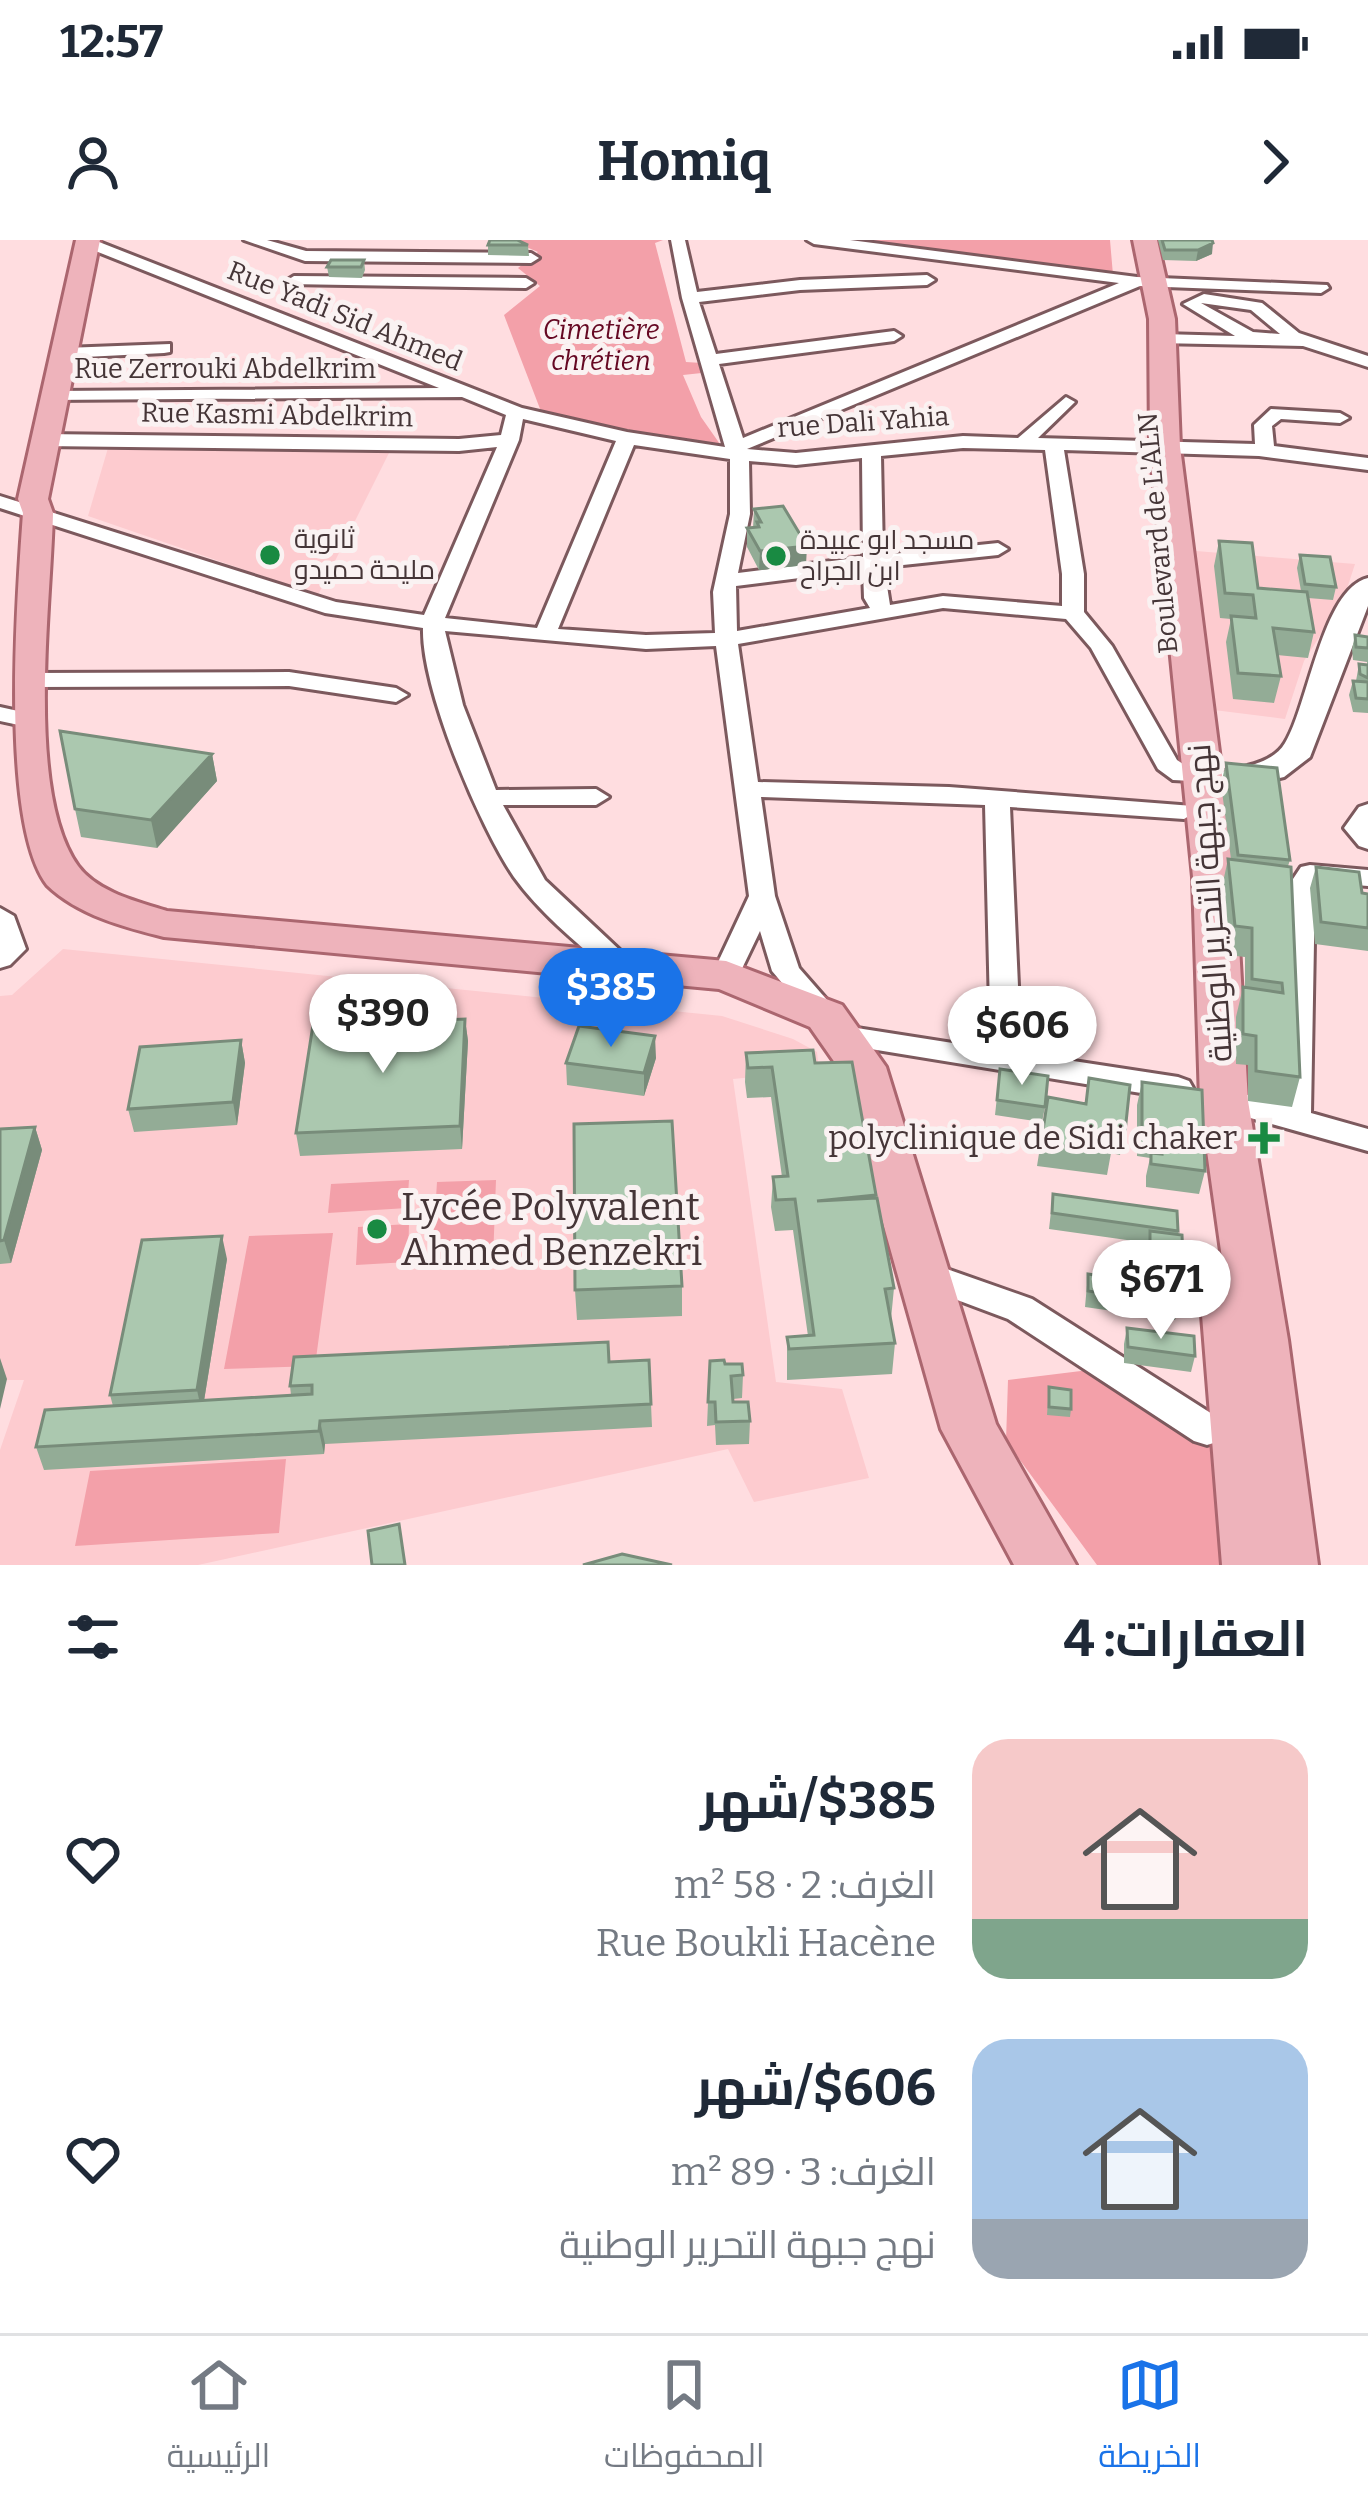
<!DOCTYPE html>
<html lang="ar">
<meta charset="utf-8">
<style>
:root{--surface:#fff;--page:#f2f2f3;--text:#1f2937;--muted:#747a83;--line:#e0e1e3;--accent:#1a73e8}
body{margin:0;font-family:Bitter,Cairo,serif;background:var(--page);color:var(--text);direction:rtl;height:100vh;display:flex;flex-direction:column;font-size:45px;white-space:nowrap}
*{box-sizing:border-box;margin:0}
p{font-size:39px;color:var(--muted)}
.icon{flex:none;width:66px;height:66px;fill:none;stroke:currentColor;stroke-width:2;stroke-linecap:round;stroke-linejoin:round}
.map{position:relative;height:1325px;overflow:hidden;direction:ltr}
.drawer{display:flex;flex-direction:column;background:var(--surface);flex:1}
.drawer>*{flex:none}
.price{position:absolute;translate:-50% -102px;padding:0 27px;border-radius:42px;background:#fff;color:#222;font-size:39px;line-height:78px;filter:drop-shadow(0 3px 6px #0008)}
.price::after{content:'';position:absolute;left:50%;top:72px;width:36px;height:27px;margin-left:-18px;background:inherit;clip-path:polygon(0 0,100% 0,50% 100%)}
.price.active{background:var(--accent);color:#fff}
ul{padding:0;list-style:none}
li{display:flex;align-items:center;gap:36px;height:300px;padding:0 60px}
li span{display:grid;place-items:center;flex:none;width:336px;height:240px;border-radius:36px;color:#555}
li>.icon{margin-inline-start:auto}
span .icon{width:144px;height:144px;fill:#fffc;stroke-width:1}
li b{font-size:51px}
h2{display:flex;justify-content:space-between;align-items:center;height:144px;padding:0 60px;font-size:51px}
.status{display:flex;justify-content:space-between;align-items:center;height:84px;padding:0 60px;background:var(--surface);direction:ltr}
.status svg{height:33px;fill:currentColor}
header{display:flex;justify-content:space-between;align-items:center;height:156px;padding:0 60px;background:var(--surface);font-size:54px;font-weight:700}
.tabs{display:flex;justify-content:space-around;align-items:center;height:168px;border-top:3px solid var(--line);background:var(--surface);font-size:33px;color:var(--muted)}
.tabs a{display:grid;justify-items:center;gap:6px}
.tabs .active{color:var(--accent)}
.map>svg:first-child{display:block}
.built{fill:#fdcbcf}
.green{fill:#f3a0a9}
.lines{fill:none;stroke-linecap:round;stroke-linejoin:round}
.minor-casing{stroke:#7c595d;stroke-width:6}
.secondary-casing{stroke:#7c595d;stroke-width:6}
.primary-casing{stroke:#ab666f;stroke-width:6}
.minor{fill:#fff;fill-rule:evenodd}
.secondary{fill:#fff;fill-rule:evenodd}
.primary{fill:#eeb3bb;fill-rule:evenodd}
.wall{fill:#93ac96}
.shaded-wall{fill:#788c7a}
.building{fill:#abc8af;stroke:#788c7a;stroke-width:3}
.poi-dot{fill:#198a42;stroke:#faf2f2;stroke-width:4.5}
.labels{text-anchor:middle;dominant-baseline:central;stroke-width:10;stroke-linejoin:round;paint-order:stroke}
.far-street-label{font-size:27px;fill:#453537;stroke:#faf2f2}
.far-park-label{font-size:27px;font-style:italic;fill:#650823;stroke:#faf2f2}
.far-poi-label{font-size:27px;fill:#453537;stroke:#faf2f2;text-anchor:start}
.street-label{font-size:33px;fill:#453537;stroke:#faf2f2}
.poi-label{font-size:33px;fill:#453537;stroke:#faf2f2;text-anchor:end}
.near-poi-label{font-size:39px;fill:#453537;stroke:#faf2f2;text-anchor:start}
</style>
<div class="status"><b>12:57</b><svg viewBox="0 0 49 12"><path d="M0 12V9h3v3zM5 12V6h3v6zM10 12V3h3v9zM15 12V0h3v12zM26 1h20v11H26zM47 4h2v5h-2z"/></svg></div>
<header><svg class="icon" aria-label="forward" viewBox="0 0 24 24"><path d="M9 5l7 7-7 7"/></svg>Homiq<svg class="icon" aria-label="person" viewBox="0 0 24 24"><circle cx="12" cy="8" r="4"/><path d="M4 21q1-7 8-7t8 7"/></svg></header>
<div class="map">
<svg width="1368" height="1325" viewBox="0 0 1368 1325">
<rect width="100%" height="100%" fill="#ffdde0"/>
<path class="built" d="M108 208 390 211 318 355 88 276Z
M1184 310 1355 324 1344 358 1304 421 1285 479 1206 469Z
M63 709 722 776 793 799 817 812 819 831 733 839 776 1142 842 1149 869 1238 754 1262 728 1209 198 1325H0V1210L24 1140H0V756L12 755Z"/>
<path class="green" d="M510 0H663L655 3 686 122 702 123 711 132 683 135 701 177 722 207 542 174 504 75 540 46 518 28 538 12Z
M862 0H1110L1113 35Z
M409 940 407 968 328 973 331 944Z
M496 940 493 1020 432 1022 437 942Z
M409 984 408 1022 356 1025 358 987Z
M333 993 315 1126 224 1129 249 996Z
M1089 1130 1221 1209 1225 1325H1097L1006 1201 1008 1140Z
M286 1219 279 1293 75 1306 90 1231Z"/>
<g class="lines">
<defs>
<path id="minor" d="M83 0H94L522 168 627 192 725 207 682 58 671 0H685L697 52 800 40 927 35 935 40 927 45 800 50 699 62 716 114 894 91 902 96 894 101 719 124 743 198 1119 43 814 4 807 0H850L1137 37 1327 45 1329 48 1321 53 1140 46 747 209 796 213 963 196 1018 198 1066 157 1075 162 1038 198 1255 204 1254 185 1271 169 1340 173 1349 178 1340 183 1281 179 1272 186 1274 206 1368 218V230L1259 216 1064 210 1084 334V372L1112 406 1177 520 1189 528 1211 532 1214 537 1211 542 1173 540 1158 529 1091 408 1066 379 943 368 738 404 758 542 949 547 1193 566 1197 571 1184 579 1010 567 1021 813 1178 837 1189 841 1193 848 1189 855 1178 859 834 803 829 796 834 789 844 786 991 809 985 565 761 557 775 656 799 728 841 776 836 783H816L772 731 760 691 736 741H716L712 735 749 656 716 406 646 409 445 391 463 465 496 550 596 549 609 557 596 565H503L545 640 626 716 630 722 626 728H606C574 700 539 672 514 637 480 587 421 449 423 388L325 373 0 268V256L336 362 424 375 497 207 459 211 43 206 34 200 43 194 459 199 501 195 506 175 462 157 48 160V152L54 151 439 148 83 6ZM523 179 616 201 537 388 445 378 519 200ZM634 205 730 219V274L713 352 715 393 646 395 558 389ZM963 208 1045 210 1062 334V366L943 356 890 365 884 327 998 315 1008 309 998 303 883 315 881 216ZM862 218 863 317 738 333 750 274 749 221 796 225ZM863 330 864 358 870 368 737 391 736 346Z
M244 0H267L306 11 531 13 539 18 531 23 305 21Z
M294 36 526 38 534 43 526 48 288 44 286 41Z
M1204 54 1262 63 1299 93 1368 116V127L1303 106 1156 103V95L1162 94 1235 96 1183 64ZM1201 63 1251 70 1280 94 1253 92Z
M170 104V112L164 113 65 118 57 113 65 108Z
M289 432 396 448 408 455 396 462 289 446 32 447 21 440 32 433Z
M0 467 36 475 40 480 28 487 0 481Z
M1368 564V609L1359 606 1344 588 1359 567Z
M1310 625 1368 630V646L1318 642 1315 645 1311 873 1368 889V911L1204 865 1200 857 1204 849 1215 846 1280 864 1289 645 1301 627Z
M0 668 14 676 26 709 10 725 0 728Z
M924 1021 1032 1059 1220 1179 1225 1190 1220 1201 1207 1205 1194 1201 1008 1079 912 1043 907 1034 912 1025Z"/>
<path id="secondary" d="M1368 338V366L1310 517 1284 537 1229 550 1217 547 1212 540 1217 533C1240 527 1272 525 1285 503 1308 467 1322 349 1368 338Z"/>
<path id="primary" d="M76 0H100L48 259 53 273C51 364 25 552 78 626 97 652 138 662 167 671L726 721 842 765 886 827 996 1184 1076 1325H1014L941 1189 840 830 810 787 719 749 164 697C124 687 78 675 47 645 0 583 17 358 23 273L18 259Z
M1133 0H1157L1175 79 1180 207 1235 637 1248 861 1288 1100 1318 1325H1222L1202 1075 1210 1060 1227 1054 1200 861 1193 637 1150 207 1149 79Z"/>
</defs>
<use href="#minor" class="minor-casing"/>
<use href="#secondary" class="secondary-casing"/>
<use href="#primary" class="primary-casing"/>
<use href="#minor" class="minor"/>
<use href="#secondary" class="secondary"/>
<use href="#primary" class="primary"/>
</g>
<path class="wall" d="M1158 0H1212V14L1196 21 1163 20Z
M488 5H528L529 16 488 15Z
M364 20 365 30 362 38 329 37 327 27Z
M754 269 806 325 759 330 747 307V288H753Z
M1219 301 1258 348 1301 351 1297 328 1300 315 1336 347 1333 360 1308 358 1314 392 1308 418 1277 415 1281 436 1274 463 1233 459 1226 402 1231 379 1220 378 1214 326Z
M1355 395 1368 397V473L1353 472 1349 455 1353 441H1356L1359 424H1367V422L1353 420 1352 409Z
M212 514 217 541 157 608 81 597 75 569Z
M1226 523 1290 620 1288 626 1300 837 1292 867 1248 861V825L1236 824V777L1243 747 1245 748V717L1228 715 1222 647 1228 619H1231L1221 544Z
M1316 627 1362 653 1368 654V711L1315 704 1310 648Z
M465 779 468 801 462 909 300 916 296 893Z
M241 800 245 823 237 885 134 892 128 869Z
M746 813 815 823 876 955 894 1048 891 1079 895 1103 892 1134 787 1140V1097L808 1096 793 990 775 991 771 967 773 937H782L771 857 747 858 745 842Z
M656 818 644 856 567 845 566 823Z
M1000 829 1045 867 1042 882 995 875Z
M1089 838 1125 892 1120 915 1111 913 1107 935 1037 926 1048 857 1085 864Z
M1142 842 1205 931 1199 954 1146 947V936L1150 918 1137 916V865Z
M35 887 42 910 11 1023 0 1024V889Z
M1053 954 1178 991 1184 1044 1175 1080 1085 1067 1088 1034 1123 1038V1019L1126 1004 1147 1007 1148 1003 1049 989Z
M227 1019 204 1161 291 1155 290 1146 609 1122 651 1164 652 1187 325 1204 324 1214 44 1230 36 1207 113 1166 110 1155Z
M682 1046V1076L577 1080 575 1050Z
M1127 1088 1195 1116 1191 1132 1124 1123V1104Z
M725 1124 743 1135 742 1158 733 1159V1162L750 1181 749 1204 716 1205 715 1185 707 1186 708 1162Z
M1049 1147 1071 1169 1070 1177 1047 1175Z"/>
<path class="shaded-wall" d="M1213 3 1212 14 1196 21 1198 10Z
M807 306 806 325 759 330 760 311Z
M212 514 217 541 157 608 151 580Z
M465 779 468 801 462 909 460 886Z
M655 796 656 818 644 856V833Z
M241 800 245 823 237 885 233 862Z
M35 887 42 910 11 1023 4 1000Z
M222 996 227 1019 202 1173 197 1150Z
M0 1118 7 1139 0 1169Z
M320 1181 325 1204 324 1214 319 1191Z"/>
<path class="building" d="M490 0H517L528 5H488Z
M1162 0H1212L1213 3 1198 10H1165Z
M331 20H364L361 27H327Z
M783 266 807 306 760 311 747 288 759 287 757 282H761L754 269Z
M1219 301 1252 303 1258 348 1307 352 1314 392 1273 388 1281 436 1238 433 1231 376 1256 378 1253 355 1225 353Z
M1300 315 1330 317 1336 347 1305 344Z
M1355 395 1368 397V408L1356 407Z
M1359 424 1368 425V438L1360 434Z
M1353 441 1368 442V459L1356 458Z
M60 491 212 514 151 580 75 569Z
M1226 523 1277 528 1290 620 1238 615Z
M1228 619 1291 627 1300 837 1256 831V796L1243 794V747L1283 753 1282 743 1252 739V688L1235 686Z
M1316 627 1359 632 1362 653 1368 654V688L1321 682Z
M465 779 460 886 296 893 313 785Z
M579 786 655 796 644 833 566 823Z
M241 800 233 862 128 869 140 807Z
M813 810 815 823 852 822 876 955 817 961 877 958 894 1048 885 1049 895 1103 789 1109 787 1097 814 1095 795 959 776 960 773 937 788 936 772 827 748 828 746 813Z
M1000 829 1048 836 1045 867 997 860Z
M1089 838 1130 845 1125 892 1114 890 1111 912 1041 903 1048 857 1086 864Z
M1142 842 1202 850 1205 931 1151 924V913L1162 914 1161 896 1142 893Z
M672 881 682 1046 575 1050 574 884Z
M35 887 4 1000 0 1001V889Z
M1053 954 1177 971 1178 991 1052 973Z
M1150 991 1182 995 1184 1044 1178 1043V1064L1088 1051V1034L1152 1043V1026L1126 1022V1004L1150 1007Z
M222 996 197 1150 110 1155 142 1000Z
M1127 1088 1194 1096 1195 1116 1128 1107Z
M608 1102 609 1122 649 1120 651 1164 320 1181 319 1191 36 1207 45 1170 312 1154V1145L290 1146 294 1117Z
M724 1120 725 1124H742L743 1135 731 1136 733 1162H748L750 1181 716 1182 715 1162H708L710 1121Z
M1049 1147 1071 1150V1169L1049 1167Z
M399 1284 405 1325H372L368 1291Z
M622 1314 672 1325H583Z"/>
<g class="poi-dot">
<circle cx="270" cy="315" r="12"/>
<circle cx="776" cy="316" r="12"/>
<path d="M1258 880h12v12h12v12h-12v12h-12v-12h-12v-12h12z"/>
<circle cx="377" cy="989" r="12"/>
</g>
<g class="labels">
<g class="far-street-label">
<text transform="translate(345 76) rotate(22)">Rue Yadi Sid Ahmed</text>
<text x="225" y="129">Rue Zerrouki Abdelkrim</text>
<text transform="translate(277 175) rotate(1)">Rue Kasmi Abdelkrim</text>
<text transform="translate(863 182) rotate(-4)">rue Dali Yahia</text>
<text transform="translate(1158 293) rotate(-95)">Boulevard de L'ALN</text>
</g>
<g class="far-park-label">
<text x="601" y="90">Cimetière<tspan x="601" dy="31">chrétien</tspan></text>
</g>
<g class="far-poi-label">
<text x="294" y="299">ثانوية<tspan x="294" dy="31">مليحة حميدو</tspan></text>
<text x="800" y="300">مسجد ابو عبيدة<tspan x="800" dy="31">ابن الجراح</tspan></text>
</g>
<g class="street-label">
<text transform="translate(1210 663) rotate(-94)">نهج جبهة التحرير الوطنية</text>
</g>
<g class="poi-label">
<text x="1237" y="898">polyclinique de Sidi chaker</text>
</g>
<g class="near-poi-label">
<text x="401" y="967">Lycée Polyvalent<tspan x="401" dy="45">Ahmed Benzekri</tspan></text>
</g>
</g>
</svg>
<b class="price active" style="left:611px;top:810px">$385</b>
<b class="price" style="left:383px;top:836px">$390</b>
<b class="price" style="left:1022px;top:848px">$606</b>
<b class="price" style="left:1161px;top:1102px">$671</b>
</div>
<section class="drawer">
<h2>العقارات: 4<svg class="icon" aria-label="filters" viewBox="0 0 24 24"><path d="M4 7h16M4 17h16"/><circle cx="9" cy="7" r="2"/><circle cx="15" cy="17" r="2"/></svg></h2>
<ul>
<li><span style="background:linear-gradient(#f6c9c9 75%,#7fa58c 0)"><svg class="icon" aria-label="home" viewBox="0 0 24 24"><path d="M3 11l9-7 9 7M6 9v11h12V9"/></svg></span><div><b>$385/شهر</b><p>الغرف: 2 · 58 m²</p><p>Rue Boukli Hacène</p></div><svg class="icon" aria-label="heart" viewBox="0 0 24 24"><path d="M12 20l-8-8c-3-5 5-10 8-4 3-6 11-1 8 4z"/></svg></li>
<li><span style="background:linear-gradient(#a9c7e8 75%,#9aa5b1 0)"><svg class="icon" aria-label="home" viewBox="0 0 24 24"><path d="M3 11l9-7 9 7M6 9v11h12V9"/></svg></span><div><b>$606/شهر</b><p>الغرف: 3 · 89 m²</p><p>نهج جبهة التحرير الوطنية</p></div><svg class="icon" aria-label="heart" viewBox="0 0 24 24"><path d="M12 20l-8-8c-3-5 5-10 8-4 3-6 11-1 8 4z"/></svg></li>
</ul>
</section>
<nav class="tabs">
<a class="active"><svg class="icon" aria-label="map" viewBox="0 0 24 24"><path d="M3 6l6-2 6 2 6-2v14l-6 2-6-2-6 2zM9 4v14M15 6v14"/></svg>الخريطة</a>
<a><svg class="icon" aria-label="saved" viewBox="0 0 24 24"><path d="M7 4h10v16l-5-4-5 4z"/></svg>المحفوظات</a>
<a><svg class="icon" aria-label="home" viewBox="0 0 24 24"><path d="M3 11l9-7 9 7M6 9v11h12V9"/></svg>الرئيسية</a>
</nav>
